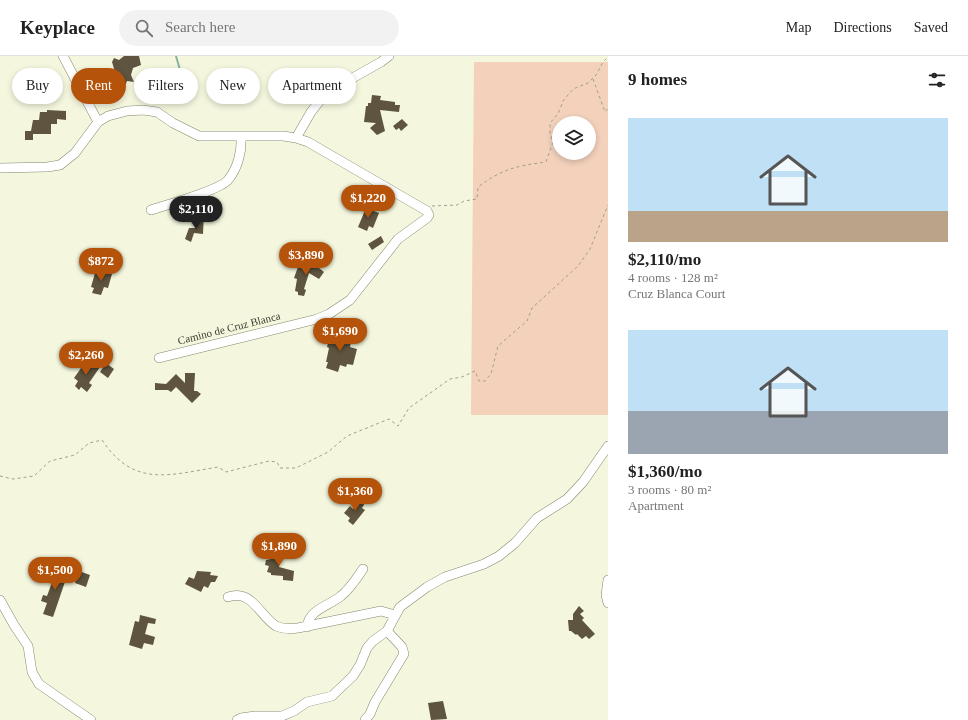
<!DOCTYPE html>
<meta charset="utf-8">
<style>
:root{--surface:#fff;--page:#f2f2f2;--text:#222;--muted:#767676;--line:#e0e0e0;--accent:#b45309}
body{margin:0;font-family:Georgia,serif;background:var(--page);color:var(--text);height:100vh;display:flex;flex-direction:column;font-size:15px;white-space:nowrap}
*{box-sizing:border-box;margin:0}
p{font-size:13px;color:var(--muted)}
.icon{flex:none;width:22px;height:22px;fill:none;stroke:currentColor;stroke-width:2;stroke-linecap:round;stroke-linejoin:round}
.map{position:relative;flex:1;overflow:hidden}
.details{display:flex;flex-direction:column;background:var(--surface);width:360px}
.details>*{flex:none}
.top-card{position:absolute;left:12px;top:12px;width:380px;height:36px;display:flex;gap:8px}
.tools{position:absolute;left:552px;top:60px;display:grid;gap:8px}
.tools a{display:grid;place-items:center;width:44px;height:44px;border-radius:50%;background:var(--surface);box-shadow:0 2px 6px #0003;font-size:20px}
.price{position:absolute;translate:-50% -34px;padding:0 9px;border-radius:14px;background:var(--accent);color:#fff;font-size:13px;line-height:26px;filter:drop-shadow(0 1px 2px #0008)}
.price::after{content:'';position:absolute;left:50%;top:24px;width:12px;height:9px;margin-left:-6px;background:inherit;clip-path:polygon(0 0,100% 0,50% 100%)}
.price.active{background:#222;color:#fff}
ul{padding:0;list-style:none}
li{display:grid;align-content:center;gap:8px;height:212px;padding:0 20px}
li span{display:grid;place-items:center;height:124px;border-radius:0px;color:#555}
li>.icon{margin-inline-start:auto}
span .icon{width:72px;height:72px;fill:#fffc;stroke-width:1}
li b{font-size:17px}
h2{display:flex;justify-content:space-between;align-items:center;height:48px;padding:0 20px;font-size:17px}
.chip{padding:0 14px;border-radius:18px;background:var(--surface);box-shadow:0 2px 6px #0003;font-size:14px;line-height:36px}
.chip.active{background:var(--accent);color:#fff}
header{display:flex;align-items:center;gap:24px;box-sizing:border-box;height:56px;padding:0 20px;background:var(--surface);border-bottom:1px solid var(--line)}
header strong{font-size:19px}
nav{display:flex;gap:22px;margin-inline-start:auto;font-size:14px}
.search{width:280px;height:36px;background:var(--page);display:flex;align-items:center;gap:10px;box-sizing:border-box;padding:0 14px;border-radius:22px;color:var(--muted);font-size:15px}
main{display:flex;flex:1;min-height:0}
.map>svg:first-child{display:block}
.green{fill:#f3d1bb;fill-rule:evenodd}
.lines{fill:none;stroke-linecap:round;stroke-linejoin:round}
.stream{stroke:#89b2a3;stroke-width:2}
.building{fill:#5e543f}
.minor-casing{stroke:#83866e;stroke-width:10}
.path{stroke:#9fa18e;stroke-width:1;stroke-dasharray:3 3;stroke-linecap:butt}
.minor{stroke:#fff;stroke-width:9}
.labels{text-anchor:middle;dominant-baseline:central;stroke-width:4;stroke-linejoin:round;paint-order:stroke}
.street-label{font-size:11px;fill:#3b3c32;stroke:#f4f7dd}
</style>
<header>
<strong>Keyplace</strong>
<div class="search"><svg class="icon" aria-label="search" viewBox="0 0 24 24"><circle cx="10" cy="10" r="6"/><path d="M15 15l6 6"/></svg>Search here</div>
<nav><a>Map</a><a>Directions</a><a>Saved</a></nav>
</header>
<main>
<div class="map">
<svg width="608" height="664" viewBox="0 0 608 664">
<rect width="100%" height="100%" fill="#f4f7dd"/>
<path class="green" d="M474 6H608V359H471ZM559 67H589V97H559Z"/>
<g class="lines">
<path class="stream" d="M176 0 188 42"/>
</g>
<path class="building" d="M124 0H139L141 9 133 12 131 19 134 26 127 25 125 30 112 28 115 16 112 6 114 2 119 4Z
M372 39 381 40 380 44 395 46V49H400L399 56 380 54 385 75 377 79 370 72 376 67 364 66 366 50H368V47H371Z
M47 54 66 55V64L57 63V68H51V78H33V84H25V75H31L33 64H39L40 56H47Z
M402 63 408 69 401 75 399 72 396 74 393 70Z
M366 152 379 157 373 172 369 170 367 175 358 171Z
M204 155 203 178 194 177 191 186 185 183 189 172H196Z
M381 180 384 186 372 194 368 188Z
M320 204 319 212 324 216 319 223 309 217 304 233 306 234 304 240 298 239V236L295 235 297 223 294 222 299 208 303 210 304 207 310 209 311 207 315 209Z
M100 215 112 218 108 232 104 231 101 239 92 237 94 232 91 231 95 217 99 218Z
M331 276 349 279 347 284 351 286 350 291 357 293 353 309 347 308 346 311 340 309 338 316 326 312 328 306H326L329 292 327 291Z
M86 305 93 309 95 307 100 311 89 327 92 329 87 336 81 331 79 334 75 330 78 325 74 322Z
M106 307 114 313 108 322 100 316Z
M185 317H195L194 335H197L201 338 192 347 176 331 171 336 168 334H155V327L166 328 176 318 185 327Z
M360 443 365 447 362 452 365 454 353 469 348 465 350 462 344 457 350 450 353 453Z
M273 493 282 495 279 511 294 515 293 525 283 524V520L271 519V517L267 516 269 510 265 509 266 504 271 503Z
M58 510 69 514 53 561 43 558 47 547 41 545 43 539 47 540Z
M79 515 90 519 86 531 75 527Z
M197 515 211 516 210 519 218 520 215 526H211L208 532 204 530 201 536 185 528 189 521 194 523Z
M579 550 584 555 580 558 584 562 582 564 595 578 589 583 586 580 582 583 577 578 576 579 571 575H569L568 564H573V558Z
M140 559 156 563 155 568 148 567 145 578 155 581 153 589 144 587 142 593 129 589 135 565 139 566Z
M443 645 447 663 431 664 428 647Z"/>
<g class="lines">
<defs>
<path id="minor" d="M63 0 98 66
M296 82 311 56 326 37 381 6 389 0
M0 112 47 111 60 109 75 97 98 66 108 60 127 55 143 54 157 56 173 67 199 80H283L296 82 308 86 427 155 429 159 427 162 398 183 350 244 329 258 317 263 159 302
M151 154C166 149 220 134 228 124 238 112 242 95 241 80
M608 524 606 539 608 547
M228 541C252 533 259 559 276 570 283 573 291 573 298 572L381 555 395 559
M0 544 14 569 28 590 32 616 39 628 91 664
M307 571C309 553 329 550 341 540 350 533 357 522 363 513
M237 664 241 662 255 660H282L294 655 307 646 332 640 353 620 360 609 367 592 373 585 387 575 400 551 427 531 445 521 484 508 499 500 515 487 537 462 567 443 583 426 608 390
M365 664 370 658 375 646 404 598 402 591 387 575"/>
</defs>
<use href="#minor" class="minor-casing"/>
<path class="path" d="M593 23 605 56 608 52
M432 150 457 149 464 145 477 143 478 131C502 113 516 110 546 106L553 86 550 77V67L558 58 563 45 573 33 588 27 596 19 603 6 608 1
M0 420 13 423 34 420 50 405 75 399 89 387 102 384C134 432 169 419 218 411L226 416 269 405 277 406 280 412H296L328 396 347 380 389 363 398 370 409 352 450 323 462 321 475 315 479 325H485L491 318 498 290 527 265 532 252 578 210 590 193 608 149"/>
<use href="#minor" class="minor"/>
</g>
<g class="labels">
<g class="street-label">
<text transform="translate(229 272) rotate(-14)">Camino de Cruz Blanca</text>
</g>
</g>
</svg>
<div class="tools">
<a><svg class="icon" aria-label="layers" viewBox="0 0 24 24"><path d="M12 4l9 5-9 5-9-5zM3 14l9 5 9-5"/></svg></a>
</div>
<b class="price" style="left:368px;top:163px">$1,220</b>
<b class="price active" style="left:196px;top:174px">$2,110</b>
<b class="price" style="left:306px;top:220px">$3,890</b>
<b class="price" style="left:101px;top:226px">$872</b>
<b class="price" style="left:340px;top:296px">$1,690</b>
<b class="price" style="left:86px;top:320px">$2,260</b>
<b class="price" style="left:355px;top:456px">$1,360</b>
<b class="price" style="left:279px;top:511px">$1,890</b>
<b class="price" style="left:55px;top:535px">$1,500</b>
<div class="top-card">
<a class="chip">Buy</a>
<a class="chip active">Rent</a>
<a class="chip">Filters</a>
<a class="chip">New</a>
<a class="chip">Apartment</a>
</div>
</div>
<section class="details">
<h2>9 homes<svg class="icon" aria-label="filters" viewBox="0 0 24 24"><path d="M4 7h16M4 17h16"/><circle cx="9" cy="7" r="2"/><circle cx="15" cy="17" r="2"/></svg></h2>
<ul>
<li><span style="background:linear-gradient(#bfe0f5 75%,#b9a48a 0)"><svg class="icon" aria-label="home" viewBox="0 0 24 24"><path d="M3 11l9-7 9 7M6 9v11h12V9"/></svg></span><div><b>$2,110/mo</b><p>4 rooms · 128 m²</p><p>Cruz Blanca Court</p></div></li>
<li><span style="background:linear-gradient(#bfe0f5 65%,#9aa5b1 0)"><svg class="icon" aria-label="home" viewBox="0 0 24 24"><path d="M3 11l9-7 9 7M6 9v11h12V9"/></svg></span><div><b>$1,360/mo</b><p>3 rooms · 80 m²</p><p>Apartment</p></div></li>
</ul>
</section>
</main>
